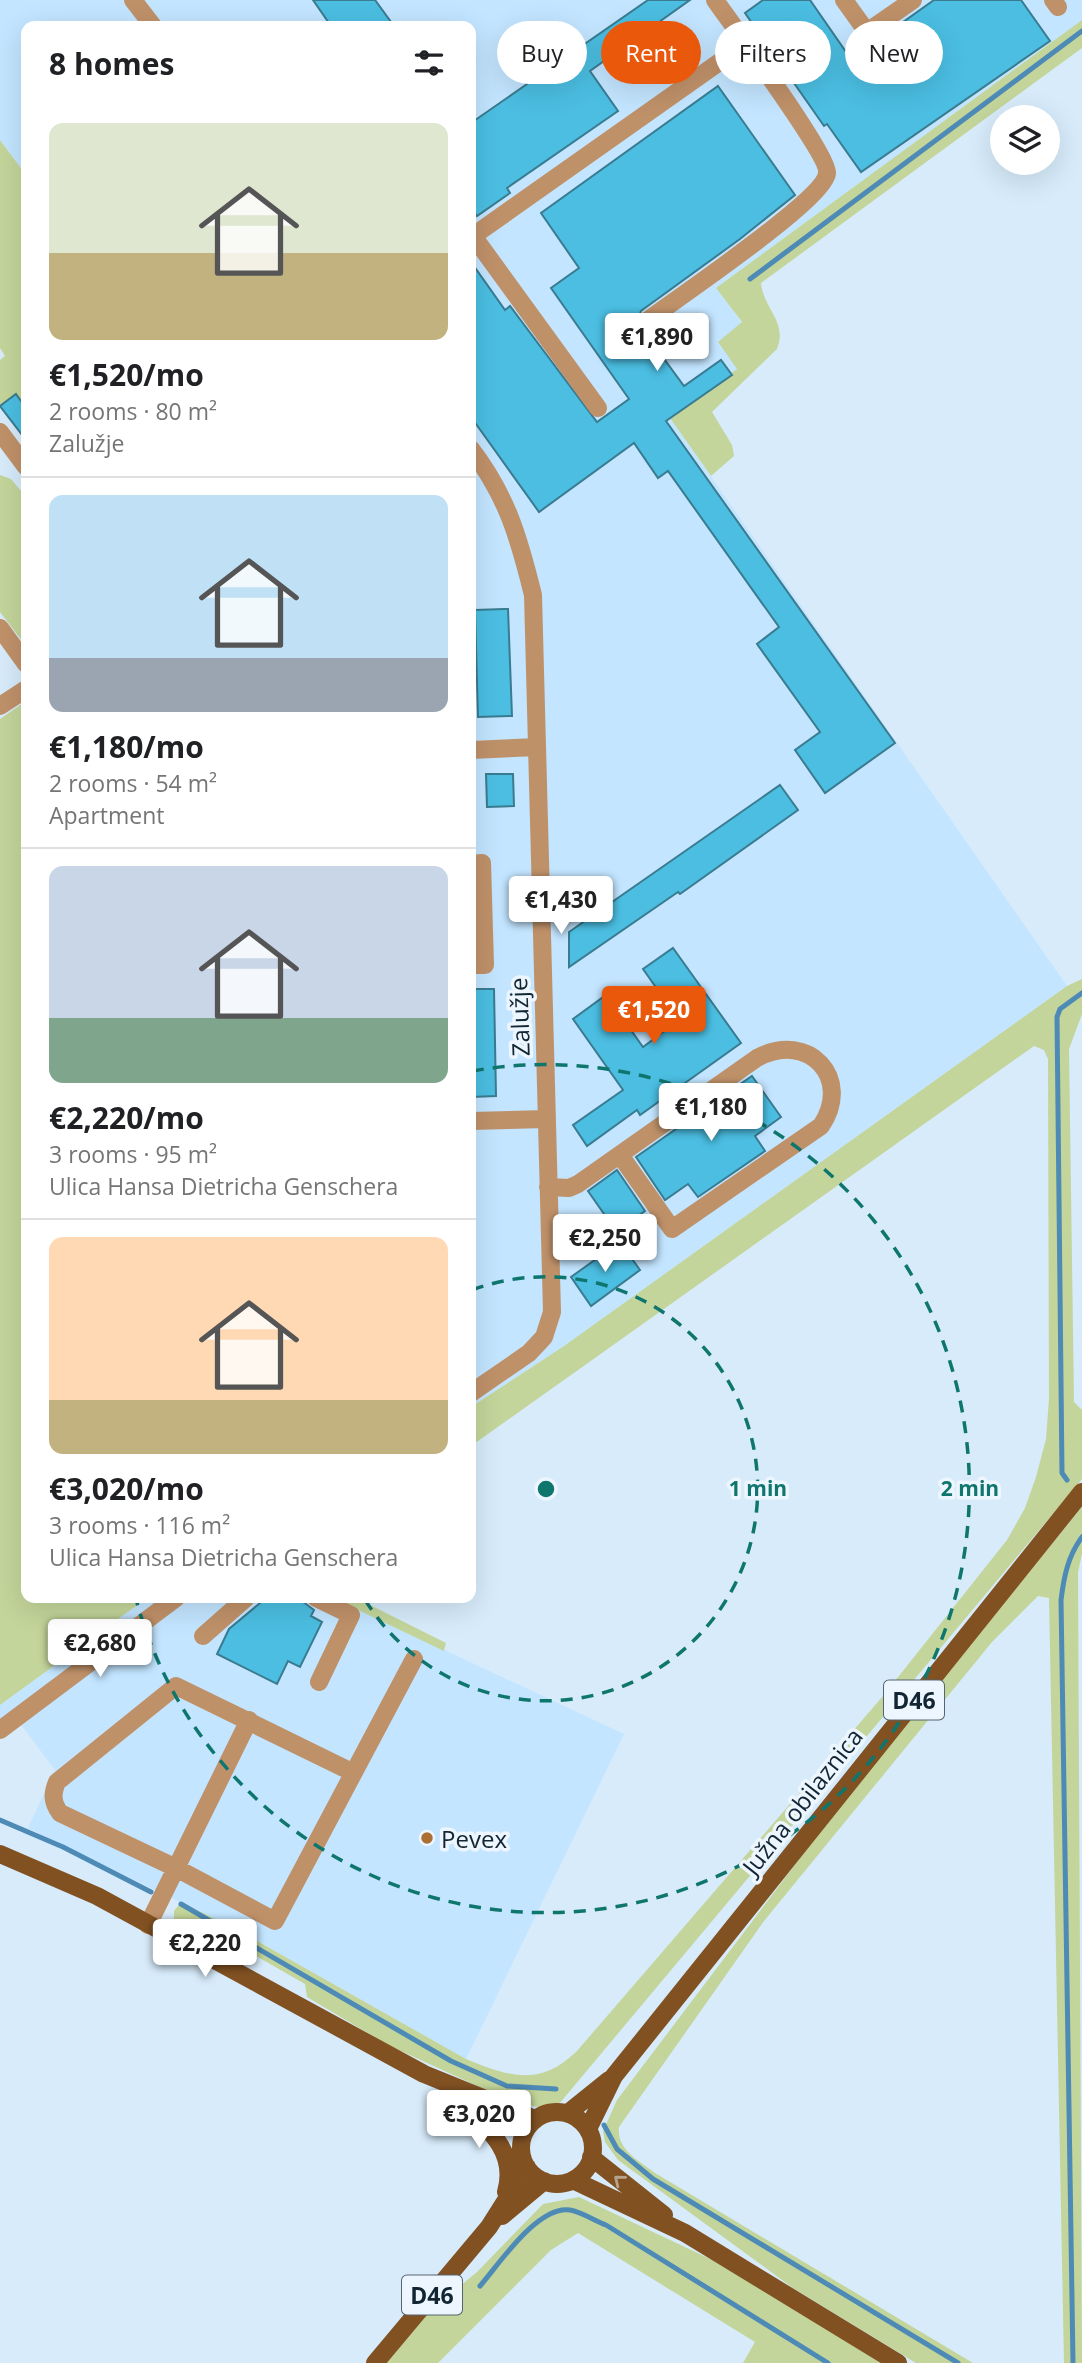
<!DOCTYPE html>
<meta charset="utf-8">
<style>
:root{--surface:#fff;--page:#f2f2f2;--text:#202124;--muted:#757577;--line:#e0e0e0;--accent:#ea580c}
body{margin:0;font-family:"Open Sans",sans-serif;background:var(--page);color:var(--text);height:100vh;display:flex;flex-direction:column;font-size:26px;white-space:nowrap}
*{box-sizing:border-box;margin:0}
p{font-size:23px;color:var(--muted)}
.icon{flex:none;width:38px;height:38px;fill:none;stroke:currentColor;stroke-width:2;stroke-linecap:round;stroke-linejoin:round}
.map{position:relative;flex:1;overflow:hidden}
.details{position:absolute;left:21px;top:21px;width:455px;height:1582px;display:flex;flex-direction:column;background:var(--surface);border-radius:14px;box-shadow:0 7px 28px #0002}
.details>*{flex:none}
.hud{position:absolute;left:497px;top:21px;width:480px;height:63px;display:flex;gap:14px}
.tools{position:absolute;left:990px;top:105px;display:grid;gap:14px}
.tools a{display:grid;place-items:center;width:70px;height:70px;border-radius:50%;background:var(--surface);box-shadow:0 7px 28px #0002;font-size:35px}
.price{position:absolute;translate:-50% -60px;padding:0 16px;border-radius:7px;background:#fff;color:#222;font-size:23px;line-height:46px;filter:drop-shadow(0 2px 4px #0008)}
.price::after{content:'';position:absolute;left:50%;top:42px;width:21px;height:16px;margin-left:-10px;background:inherit;clip-path:polygon(0 0,100% 0,50% 100%)}
.price.current{background:var(--accent);color:#fff}
ul{padding:0;list-style:none}
li{display:grid;align-content:center;gap:14px;height:371px;padding:0 28px}
li+li{border-top:2px solid var(--line)}
li span{display:grid;place-items:center;height:217px;border-radius:14px;color:#555}
li>.icon{margin-inline-start:auto}
span .icon{width:126px;height:126px;fill:#fffc;stroke-width:1}
li b{font-size:30px}
h2{display:flex;justify-content:space-between;align-items:center;height:84px;padding:0 28px;font-size:30px}
.tag{padding:0 24px;border-radius:32px;background:var(--surface);box-shadow:0 7px 28px #0002;font-size:24px;line-height:63px}
.tag.current{background:var(--accent);color:#fff}
.map>svg:first-child{display:block}
.built{fill:#c3e5ff}
.green{fill:#c3d59a}
.lines{fill:none;stroke-linecap:round;stroke-linejoin:round}
.stream{stroke:#4d8ab6;stroke-width:5}
.building{fill:#4bbee2;stroke:#3a7b90;stroke-width:2}
.minor{stroke:#bf9169;stroke-width:18}
.major{stroke:#815122;stroke-width:18}
.oneway{stroke:#b7a490}
.ring{fill:none;stroke:#0f766e;stroke-width:3.5;stroke-dasharray:12 9}
.poi-dot{fill:#ac6f33;stroke:#edf6fe;stroke-width:2.5}
.labels{text-anchor:middle;dominant-baseline:central;stroke-width:7;stroke-linejoin:round;paint-order:stroke}
.shield{fill:#edf6fe;stroke:#546470;stroke-width:2}
.shield-label{font-size:23px;font-weight:bold;fill:#122533}
.street-label{font-size:24px;fill:#122533;stroke:#edf6fe}
.poi-label{font-size:24px;fill:#122533;stroke:#edf6fe;text-anchor:start}
.centre{fill:#0f766e;stroke:#edf6fe;stroke-width:3.5}
.ring-label{font-size:21px;text-anchor:middle;font-weight:bold;fill:#0f766e;stroke:#edf6fe;stroke-width:7;stroke-linejoin:round;paint-order:stroke}
</style>
<div class="map">
<svg width="1082" height="2363" viewBox="0 0 1082 2363">
<rect width="100%" height="100%" fill="#d7ebfa"/>
<path class="built" d="M0 0H1082V20L716 288 742 323 738 369 670 418 1067 986 564 1346 471 1407V26H26V175L0 140Z
M147 1598H333L624 1734 466 2059 241 1932 28 1828 55 1770 22 1726 0 1719V1705Z"/>
<path class="green" d="M1082 20V48L761 283C763 308 788 322 777 349L712 412 732 445 734 456 711 476 670 418 737 369 718 342 742 322 716 288Z
M0 140 26 175V408L16 394 0 406V360L5 356 0 348Z
M0 475 11 479 26 497V646L0 612Z
M26 701V1598H147L0 1705V719Z
M1082 979V1014L1069 1049 1074 1402 1082 1410V1479L559 2104 547 2109 510 2101 388 2045 307 1997 305 1984 228 1940 221 1951 174 1925V1911L181 1902 241 1932 466 2059C510 2077 540 2087 577 2051L883 1696 1007 1540 1025 1508 1036 1477 1046 1439 1049 1399 1048 1059 1044 1050 1034 1046 471 1446V1407L564 1346 1067 986Z
M1082 1507V1554L1078 1572 1082 2363H1064L1049 1598 1038 1596 992 1642 764 1921 619 2127C616 2149 639 2161 655 2173L973 2363H916L793 2288 618 2160 605 2142 603 2131 617 2100 872 1763Z
M333 1598H356L446 1643 444 1651Z
M579 2197 723 2265 881 2363H743L755 2342 578 2233 551 2250 438 2363H384L423 2317 477 2272 543 2204Z"/>
<g class="lines">
<path class="stream" d="M750 279 1082 31
M1067 1480 1062 1473 1057 1017 1060 1009 1082 993
M0 1820 63 1847 151 1892
M181 1904 451 2061 507 2086 556 2089
M604 2125 617 2149 653 2179 958 2363
M480 2286C499 2264 538 2205 570 2210 582 2212 595 2221 606 2225L828 2363
M1073 2363 1061 1600C1064 1576 1068 1556 1082 1537"/>
</g>
<path class="building" d="M313 0H375L394 26H331Z
M648 0H690L590 71 618 111 507 188 510 193 477 216 471 207V123Z
M763 0H810L851 59 934 0H1021L1050 41 861 172 827 124 824 126 745 13Z
M718 86 795 195 740 239 641 311 637 322 684 386 721 360 732 375 666 421 895 743 825 793 795 750 820 732 757 644 779 627 668 471 658 478 634 443 539 512 471 417V262L505 310 510 306 597 422 629 399 551 288 579 268 541 213Z
M16 394 26 408V440L0 406Z
M504 609H508L512 716 478 717 475 610Z
M486 774H513L514 806 487 807Z
M780 785 798 810 680 894 678 892 569 967V932Z
M673 948 741 1043 640 1115 637 1110 587 1146 573 1125 623 1090 573 1019 606 995 643 1047 679 1020 643 969Z
M471 989H494L496 1096 471 1097Z
M752 1076 781 1117 755 1136 765 1151 698 1197 688 1184 665 1200 636 1157Z
M617 1170 645 1211 616 1231 588 1191Z
M620 1242 640 1270 591 1306 571 1277Z
M266 1598H298L314 1610 311 1616 322 1622 300 1667 288 1661 277 1684 217 1654 229 1629Z"/>
<g class="lines">
<path class="minor" d="M133 0 153 26
M844 0 867 32 913 0
M1053 0 1058 7
M471 233 598 408
M473 236 745 44
M648 320C676 299 825 199 827 173 829 156 731 23 715 0
M0 432 26 467
M471 449C507 496 519 538 533 595L552 1312 544 1337 529 1353 471 1393
M0 628 26 664
M0 706 26 689
M471 750 537 747
M471 864 482 863 485 965H471
M471 1121 547 1119
M548 1187 569 1188 578 1184 757 1058C809 1030 853 1079 821 1126L672 1229 620 1155
M316 1598 351 1615 319 1682
M203 1636 246 1598
M0 1730 176 1598
M352 1772 176 1686 57 1782C52 1794 52 1802 60 1813L176 1868 275 1921 414 1659
M148 1925 249 1720"/>
<path class="major" d="M0 1854 97 1896 424 2074 535 2119
M452 2095C481 2124 519 2147 506 2192
M521 2148a36 36 0 1 1 72 0a36 36 0 1 1-72 0Z
M568 2113 609 2080
M588 2129 614 2076 1082 1492
M591 2157 664 2215
M573 2180 685 2233 898 2363
M502 2216 544 2181
M375 2363 489 2227 527 2167"/>
</g>
<defs><path id="oneway-chevron" d="M-2-3.5L2.5 0L-2 3.5" fill="none" stroke-width="1.6" stroke-linecap="round" stroke-linejoin="round" transform="scale(1.75)"/></defs>
<use class="oneway" href="#oneway-chevron" transform="translate(619 2180) rotate(-141)"/>
<g class="ring">
<path d="M472 1290A212 212 0 1 1 364 1598"/>
<path d="M472 1071A424 424 0 1 1 136 1599"/>
</g>
<circle class="poi-dot" cx="427" cy="1838" r="7"/>
<g class="labels">
<g class="shield">
<rect x="884" y="1680.5" width="60" height="39" rx="5"/>
<rect x="402" y="2275.5" width="60" height="39" rx="5"/>
</g>
<g class="shield-label">
<text x="914" y="1700">D46</text>
<text x="432" y="2295">D46</text>
</g>
<g class="street-label">
<text transform="translate(519 1017) rotate(-92)">Zalužje</text>
<text transform="translate(802 1801) rotate(-52)">Južna obilaznica</text>
</g>
<g class="poi-label">
<text x="441" y="1838">Pevex</text>
</g>
</g>
<circle cx="546" cy="1489" r="10" class="centre"/>
<g class="ring-label">
<text x="758" y="1496">1 min</text>
<text x="970" y="1496">2 min</text>
</g>
</svg>
<div class="tools">
<a><svg class="icon" aria-label="layers" viewBox="0 0 24 24"><path d="M12 4l9 5-9 5-9-5zM3 14l9 5 9-5"/></svg></a>
</div>
<b class="price" style="left:657px;top:373px">€1,890</b>
<b class="price" style="left:561px;top:936px">€1,430</b>
<b class="price current" style="left:654px;top:1046px">€1,520</b>
<b class="price" style="left:711px;top:1143px">€1,180</b>
<b class="price" style="left:605px;top:1274px">€2,250</b>
<b class="price" style="left:100px;top:1679px">€2,680</b>
<b class="price" style="left:205px;top:1979px">€2,220</b>
<b class="price" style="left:479px;top:2150px">€3,020</b>
<div class="hud">
<a class="tag">Buy</a>
<a class="tag current">Rent</a>
<a class="tag">Filters</a>
<a class="tag">New</a>
</div>
<section class="details">
<h2>8 homes<svg class="icon" aria-label="filters" viewBox="0 0 24 24"><path d="M4 7h16M4 17h16"/><circle cx="9" cy="7" r="2"/><circle cx="15" cy="17" r="2"/></svg></h2>
<ul>
<li><span style="background:linear-gradient(#dfe7d0 60%,#c2b280 0)"><svg class="icon" aria-label="home" viewBox="0 0 24 24"><path d="M3 11l9-7 9 7M6 9v11h12V9"/></svg></span><div><b>€1,520/mo</b><p>2 rooms · 80 m²</p><p>Zalužje</p></div></li>
<li><span style="background:linear-gradient(#bfe0f5 75%,#9aa5b1 0)"><svg class="icon" aria-label="home" viewBox="0 0 24 24"><path d="M3 11l9-7 9 7M6 9v11h12V9"/></svg></span><div><b>€1,180/mo</b><p>2 rooms · 54 m²</p><p>Apartment</p></div></li>
<li><span style="background:linear-gradient(#c9d6e8 70%,#7fa58c 0)"><svg class="icon" aria-label="home" viewBox="0 0 24 24"><path d="M3 11l9-7 9 7M6 9v11h12V9"/></svg></span><div><b>€2,220/mo</b><p>3 rooms · 95 m²</p><p>Ulica Hansa Dietricha Genschera</p></div></li>
<li><span style="background:linear-gradient(#ffd9b3 75%,#c2b280 0)"><svg class="icon" aria-label="home" viewBox="0 0 24 24"><path d="M3 11l9-7 9 7M6 9v11h12V9"/></svg></span><div><b>€3,020/mo</b><p>3 rooms · 116 m²</p><p>Ulica Hansa Dietricha Genschera</p></div></li>
</ul>
</section>
</div>
